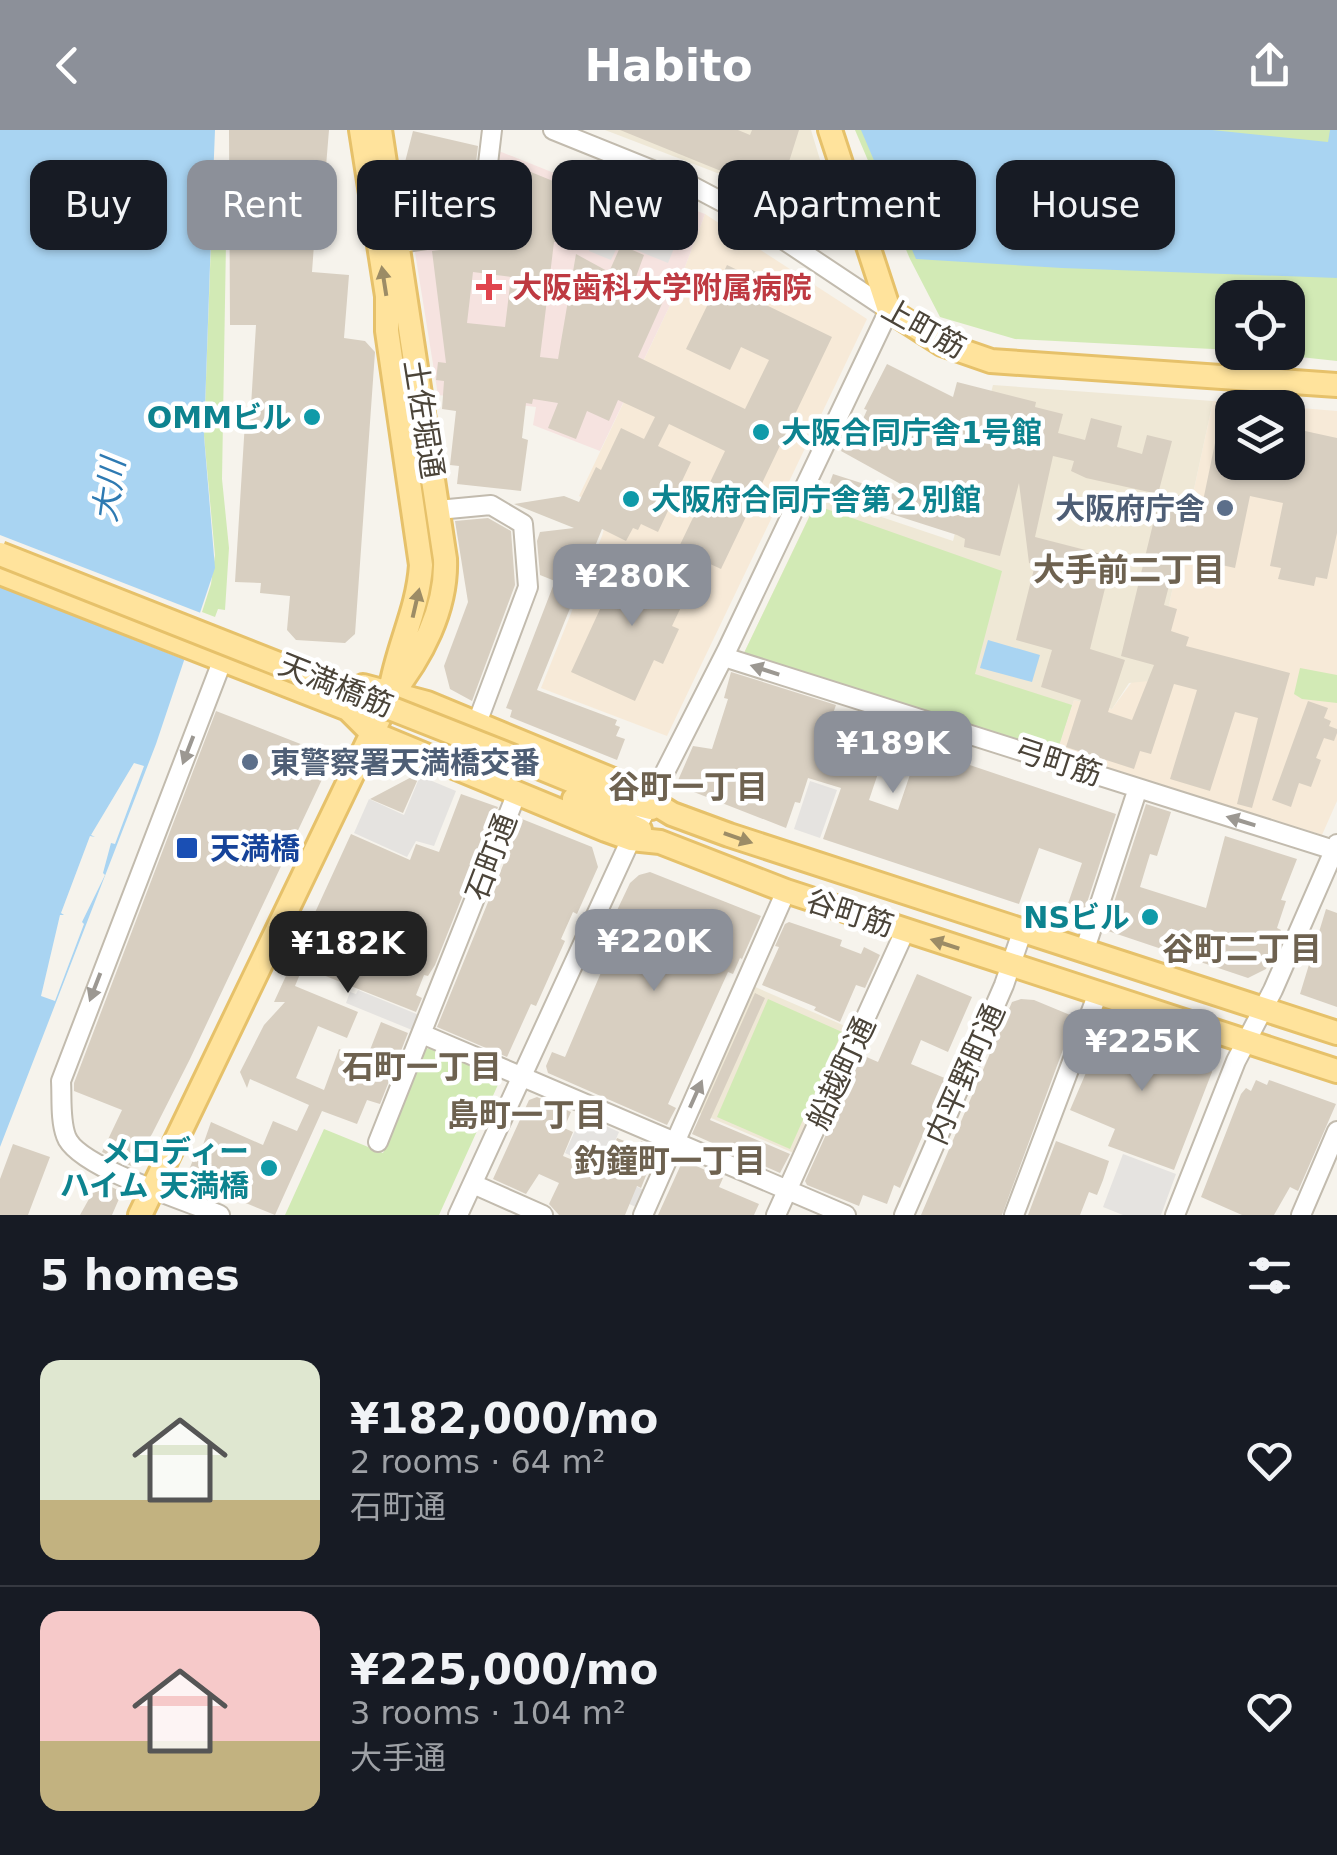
<!DOCTYPE html>
<meta charset="utf-8">
<style>
:root{--surface:#171b24;--page:#20242c;--text:#f1f3f6;--muted:#9ea1a6;--line:#363941;--accent:#8c9099}
body{margin:0;font-family:"DejaVu Sans","Noto Sans JP",sans-serif;background:var(--page);color:var(--text);height:100vh;display:flex;flex-direction:column;font-size:38px;white-space:nowrap}
*{box-sizing:border-box;margin:0}
p{font-size:32px;color:var(--muted)}
.icon{flex:none;width:55px;height:55px;fill:none;stroke:currentColor;stroke-width:2;stroke-linecap:round;stroke-linejoin:round}
.map{position:relative;height:1085px;overflow:hidden}
.panel{display:flex;flex-direction:column;background:var(--surface);flex:1}
.panel>*{flex:none}
.hud{position:absolute;left:30px;top:30px;width:1278px;height:90px;display:flex;gap:20px}
.controls{position:absolute;left:1215px;top:150px;display:grid;gap:20px}
.controls a{display:grid;place-items:center;width:90px;height:90px;border-radius:20px;background:var(--surface);box-shadow:0 2px 8px #0004;font-size:50px}
.price{position:absolute;translate:-50% -85px;padding:0 22px;border-radius:20px;background:var(--accent);color:#fff;font-size:32px;line-height:65px;filter:drop-shadow(0 2px 5px #0008)}
.price::after{content:'';position:absolute;left:50%;top:60px;width:30px;height:22px;margin-left:-15px;background:inherit;clip-path:polygon(0 0,100% 0,50% 100%)}
.price.on{background:#222;color:#fff}
ul{padding:0;list-style:none}
li{display:flex;align-items:center;gap:30px;height:250px;padding:0 40px}
li+li{border-top:2px solid var(--line)}
li span{display:grid;place-items:center;flex:none;width:280px;height:200px;border-radius:20px;color:#555}
li>.icon{margin-inline-start:auto}
span .icon{width:120px;height:120px;fill:#fffc;stroke-width:1}
li b{font-size:42px}
h2{display:flex;justify-content:space-between;align-items:center;height:120px;padding:0 40px;font-size:42px}
.chip{padding:0 35px;border-radius:20px;background:var(--surface);box-shadow:0 2px 8px #0004;font-size:35px;line-height:90px}
.chip.on{background:var(--accent);color:#fff}
header{display:flex;justify-content:space-between;align-items:center;height:130px;padding:0 40px;background:var(--accent);color:#fff;font-size:45px;font-weight:600}
.map>svg:first-child{display:block}
.commercial{fill:#f7ead8;fill-rule:evenodd}
.education{fill:#efe8d6}
.medical{fill:#f6e3e0}
.green{fill:#d2eab5}
.parking{fill:#e5e3e0}
.water{fill:#a9d4f2}
.pier{fill:#f6f3ec}
.building{fill:#d8cfc1;fill-rule:evenodd}
.lines{fill:none;stroke-linecap:round;stroke-linejoin:round}
.minor-casing{stroke:#c2bbae;stroke-width:22}
.major-casing{stroke:#e6c16a;stroke-width:28}
.minor{stroke:#fff;stroke-width:18}
.major{stroke:#ffe39c;stroke-width:22}
.major-bridge-casing{stroke:#e6c16a;stroke-width:28;stroke-linecap:butt}
.major-bridge{stroke:#ffe39c;stroke-width:22}
.oneway{fill:#9c8c66}
.oneway2{fill:#9c9892}
.health-dot{fill:#e0444e;stroke:#fff;stroke-width:4}
.culture-dot{fill:#0f9aa8;stroke:#fff;stroke-width:4}
.service-dot{fill:#5c6f8a;stroke:#fff;stroke-width:4}
.transit-dot{fill:#1a4fb4;stroke:#fff;stroke-width:4}
.labels{text-anchor:middle;dominant-baseline:central;stroke-width:9;stroke-linejoin:round;paint-order:stroke}
.health-label{font-size:30px;font-weight:bold;fill:#be3a42;stroke:#fff;text-anchor:start}
.street-label{font-size:30px;fill:#4b4439;stroke:#fff}
.culture-label{font-size:30px;font-weight:bold;fill:#0d838f;stroke:#fff;text-anchor:end}
.service-label{font-size:30px;font-weight:bold;fill:#4e5e75;stroke:#fff;text-anchor:end}
.transit-label{font-size:30px;font-weight:bold;fill:#164399;stroke:#fff;text-anchor:start}
.water-label{font-size:32px;font-style:italic;fill:#2e7ab2;stroke:#fff}
.neighbourhood-label{font-size:32px;font-weight:bold;fill:#6e6250;stroke:#fff}
</style>
<header><svg class="icon" aria-label="back" viewBox="0 0 24 24"><path d="M15 5l-7 7 7 7"/></svg>Habito<svg class="icon" aria-label="share" viewBox="0 0 24 24"><path d="M12 15V3M7 8l5-5 5 5M5 13v7h14v-7"/></svg></header>
<div class="map">
<svg width="1337" height="1085" viewBox="0 0 1337 1085">
<rect width="100%" height="100%" fill="#f6f3ec"/>
<path class="commercial" d="M705 84 867 189 667 606 541 558 602 406 609 381 579 366 672 171Z
M1213 271 1337 281V671L1322 705 1057 622 1074 570 1112 579 1161 512ZM1232 278H1288V332H1232Z"/>
<path class="education" d="M605 0H811L843 106 833 114 725 46Z
M993 255 1213 271 1161 512 1149 551 1129 553 1112 579 1074 570 1057 622 744 523 819 366 953 411Z
M753 856 852 899 796 1024 697 982Z"/>
<path class="medical" d="M494 19 569 49 565 85 592 95 610 48 705 84 672 171 600 321 533 295 536 277 438 265 414 116 484 105Z"/>
<path class="green" d="M855 0H1337V231L1263 223 1288 222V168H1232V220L1015 209 940 187 910 129Z
M211 112H226L222 349 229 418 225 480 218 479 215 487 202 482 211 454 215 425 204 306Z
M815 375 1002 441 975 544 1072 575 1057 622 744 523Z
M1300 538 1337 545V573L1302 569 1294 564Z
M768 869 842 902 790 1019 717 987Z
M433 917 501 948 439 1085H285L324 999 383 1023 426 919Z"/>
<path class="parking" d="M607 78 678 108 668 133 619 113 611 130 589 121Z
M420 646 456 661 434 716 416 711 407 727 354 703 369 669 404 685Z
M810 651 837 660 820 708 794 699Z
M358 860 419 885 412 900 346 873 350 862 356 864Z
M582 985 619 1002 602 1041 644 1060 636 1077 584 1054 591 1035 565 1023Z
M1123 1024 1176 1044 1161 1085H1123L1103 1077Z"/>
<path class="water" d="M0 0H215L213 51 215 52 212 78 204 306 215 438 156 614 0 1017Z
M861 0H1212L1328 12 1330 0H1337V148L1062 138 916 129Z
M988 510 1040 525 1032 552 980 538Z"/>
<path class="pier" d="M0 405 206 485 188 531 0 457Z
M134 633 144 636 115 714 111 713 103 743 105 745 82 792 84 794 55 871 41 866 60 785H64L61 783 90 706 95 707 91 705Z"/>
<path class="building" d="M229 0H329L324 61 318 60 312 142 349 145 344 208 365 211 375 222 355 504 345 513 296 510 287 500 290 466 260 463 261 453 235 452 245 292H250L256 195H230Z
M620 0H738L750 5 752 0H799L777 70 755 63 758 56Z
M413 1 478 16 469 90 413 87 405 32Z
M501 30 585 64 588 56 603 61 592 94 585 92 584 106 554 112 540 227 558 229 576 124 609 142 621 115 644 125 633 155 665 167 638 227 745 279 769 230 741 217 730 240 686 219 727 135 750 146 752 140 766 146 764 152 771 156 762 173 832 207 721 439 678 419 725 321 669 294 658 316 691 332 658 402 641 394 638 400 633 398 626 411 602 399 537 560 617 590 615 595 620 597 616 606 625 609 617 630 510 587 512 580 506 578 555 451 540 445 537 411 540 402 574 398 514 374 564 366 579 372 596 337 601 340 621 298 644 309 655 287 618 270 609 291 587 281 576 309 548 298 558 273 533 269 532 274 526 273 522 308 528 310 521 361 457 354 459 336 450 335 456 281 442 279 444 251 436 250 438 232 446 233 432 121 488 114 492 102ZM473 142 511 147 505 197 467 193Z
M887 234 953 267 957 252 1036 272 1035 277 1063 284 1058 303 1085 310 1091 288 1122 296 1117 317 1142 324 1147 305 1172 311 1158 364 1086 348 1071 341 1074 331 1053 326 1035 407 1101 424 1100 428 1112 430 1090 519 1125 530 1108 582 1132 590 1154 535 1121 526 1161 361 1203 371 1215 313 1232 317V332H1288V329L1299 331 1305 301 1337 308V403L1327 449 1316 447 1314 456 1278 449 1281 438 1270 436 1283 373 1250 366 1235 438 1177 425 1164 475 1177 479 1171 501 1189 507 1186 516 1290 543 1252 678 1237 674 1258 588 1235 582 1210 661 1170 649 1197 560 1174 554 1151 624 1140 621 1134 639 1066 617 1081 570 1041 557 1052 520 1016 510 1035 435 1029 433 1019 353 1000 426 964 417 965 409 957 405 826 363 833 344 902 366 906 357 841 321 848 306 854 309 867 280 864 279Z
M488 388 511 401 515 455 472 571 450 559 444 536 468 472 455 391Z
M625 425 691 456 672 496 679 499 663 534 654 530 635 571 571 542Z
M731 542 836 575 831 589 861 598 866 585 876 588 875 593 893 599 869 670 898 680 919 618 1116 684 1080 794 1063 788 1082 733 1039 718 1019 774 823 709 841 658 808 648 800 673 795 672 786 698 676 655 693 616 712 619 728 569 724 568Z
M1308 571 1328 578 1324 588 1331 591 1329 596 1337 599V603L1334 611 1324 608 1316 628 1321 630 1311 657 1299 653 1291 677 1272 670Z
M216 581 316 620 326 641 190 929 152 1004 131 1036 102 1022 122 980 74 961V953Z
M421 642 403 683 370 669Z
M461 664 498 677 435 835 428 846 424 845 416 865 422 868 416 882 303 837 295 856 358 882 347 908 318 896 296 948 324 960 339 919 366 930 381 892 408 903 380 974 367 970 357 994 322 981 275 1085 214 1060 212 1065 197 1059 189 1040 193 1030 197 1032 211 992 263 1015 273 991 297 1001 309 975 250 949 247 958 240 942 264 895 285 872H274L351 704 410 730 416 714 439 722Z
M1146 674 1171 682 1157 726 1150 724 1140 757 1206 778 1225 706 1297 729 1281 770 1286 771 1277 798 1281 800 1266 839 1248 848 1105 800Z
M522 689 592 717 598 737 577 784 573 782 561 809 565 811 536 876 531 874 507 927 437 897Z
M650 742 761 786 742 829 740 828 733 844 728 842 668 974 676 978 667 995 548 943 546 936 552 922 565 927 620 798 611 793 630 753 639 745Z
M1326 779 1337 783V877L1300 864Z
M789 792 842 810 840 816 861 824 864 817 880 825 865 858 856 855 840 892 814 880 816 877 762 855 779 817 775 816 785 794Z
M917 844 972 867 948 922 921 910 911 934 947 949 900 1058 894 1055 887 1074 863 1065 859 1076 807 1055 805 1051 862 925 878 932Z
M755 863 765 868 710 990 790 1024 780 1043 692 1004Z
M1021 869 1034 870 1075 887 1002 1085H921L1012 872Z
M1104 894 1205 928 1210 935 1212 942 1174 1040 1108 1016 1115 999 1070 980 1088 938 1084 936 1097 900 1101 901Z
M1256 950 1267 955 1269 950 1336 974 1298 1061 1290 1057 1274 1085H1242L1201 1067 1241 964 1246 958 1251 961Z
M537 967 571 982 564 998 573 1002 563 1026 602 1042 617 1008 639 1017 641 1011 657 1018 641 1058 637 1056 625 1085H559L549 1074 559 1053 539 1044 526 1064 493 1049 529 970Z
M1056 1011 1109 1031 1103 1050 1097 1065 1089 1062 1080 1085H1028Z
M13 1014 50 1027 28 1085H0V1049Z
M683 1030 723 1048 719 1057 759 1074 754 1085H658Z
M99 1051 122 1062 112 1085H80Z"/>
<g class="lines">
<defs>
<path id="minor" d="M399 113 480 101 492 0
M438 380 491 375 523 394 528 457 477 593
M724 527 1334 720
M1084 822 1138 658
M422 904 846 1085
M378 1012 516 665
M473 1054 543 1085
M220 1085C188 1071 76 1037 66 1006 60 990 62 968 61 951L223 529
M458 1085 631 709 727 520 889 180 745 84 692 56 553 0
M643 1085 786 761
M776 1085 905 801
M904 1085 1004 855 1022 802
M1014 1085 1098 863
M1175 1085 1236 931 1273 860 1337 714
M1301 1085 1337 1001"/>
<path id="major" d="M361 0 387 166V201L421 435C418 481 397 517 390 562
M830 0 889 180 942 214 991 231 1337 255
M0 443 348 579 372 603 606 700 631 709 660 712 786 761 1337 941
M363 556 427 573 625 655 672 684 729 705 1337 903
M514 627 619 670 651 678
M574 669 640 700
M140 1085 390 566C421 528 447 479 445 429L380 0"/>
</defs>
<use href="#minor" class="minor-casing"/>
<use href="#major" class="major-casing"/>
<use href="#minor" class="minor"/>
<use href="#major" class="major"/>
<defs>
<path id="major-bridge" d="M0 424 514 627"/>
</defs>
<use href="#major-bridge" class="major-bridge-casing"/>
<use href="#major-bridge" class="major-bridge"/>
</g>
<defs><path id="oneway-solid" d="M-6-.8H1V-3.2L6.5 0L1 3.2V.8H-6Z" transform="scale(2.5)"/></defs>
<g class="oneway">
<use href="#oneway-solid" transform="translate(384 151) rotate(-99)"/>
<use href="#oneway-solid" transform="translate(416 473) rotate(-77)"/>
<use href="#oneway-solid" transform="translate(738 708) rotate(19)"/>
<use href="#oneway-solid" transform="translate(945 814) rotate(-162)"/>
</g>
<g class="oneway2">
<use href="#oneway-solid" transform="translate(765 540) rotate(-162)"/>
<use href="#oneway-solid" transform="translate(188 620) rotate(111)"/>
<use href="#oneway-solid" transform="translate(1241 691) rotate(-163)"/>
<use href="#oneway-solid" transform="translate(95 857) rotate(111)"/>
<use href="#oneway-solid" transform="translate(696 964) rotate(-66)"/>
</g>
<path class="health-dot" d="M484 142h10v10h10v10h-10v10h-10v-10h-10v-10h10z"/>
<g class="culture-dot">
<circle cx="312" cy="287" r="10"/>
<circle cx="761" cy="302" r="10"/>
<circle cx="631" cy="369" r="10"/>
<circle cx="1150" cy="787" r="10"/>
<circle cx="269" cy="1038" r="10"/>
</g>
<g class="service-dot">
<circle cx="1225" cy="378" r="10"/>
<circle cx="250" cy="632" r="10"/>
</g>
<rect class="transit-dot" x="175" y="706" width="24" height="24" rx="5"/>
<g class="labels">
<g class="health-label">
<text x="512" y="157">大阪歯科大学附属病院</text>
</g>
<g class="street-label">
<text transform="translate(924 198) rotate(29)">上町筋</text>
<text transform="translate(424 289) rotate(81)">土佐堀通</text>
<text transform="translate(336 555) rotate(22)">天満橋筋</text>
<text transform="translate(1058 632) rotate(18)">弓町筋</text>
<text transform="translate(491 727) rotate(-69)">石町通</text>
<text transform="translate(850 783) rotate(18)">谷町筋</text>
<text transform="translate(841 943) rotate(-65)">船越町通</text>
<text transform="translate(965 944) rotate(-66)">内平野町通</text>
</g>
<g class="culture-label">
<text x="292" y="287">OMMビル</text>
<text x="781" y="302" text-anchor="start">大阪合同庁舎1号館</text>
<text x="651" y="369" text-anchor="start">大阪府合同庁舎第２別館</text>
<text x="1130" y="787">NSビル</text>
<text x="249" y="1021">メロディー<tspan x="249" dy="34">ハイム 天満橋</tspan></text>
</g>
<g class="service-label">
<text x="1205" y="378">大阪府庁舎</text>
<text x="270" y="632" text-anchor="start">東警察署天満橋交番</text>
</g>
<g class="transit-label">
<text x="210" y="718">天満橋</text>
</g>
<g class="water-label">
<text transform="translate(109 360) rotate(-82)">大川</text>
</g>
<g class="neighbourhood-label">
<text x="1129" y="440">大手前二丁目</text>
<text x="688" y="657">谷町一丁目</text>
<text x="1242" y="819">谷町二丁目</text>
<text x="422" y="937">石町一丁目</text>
<text x="527" y="985">島町一丁目</text>
<text x="670" y="1031">釣鐘町一丁目</text>
</g>
</g>
</svg>
<div class="controls">
<a><svg class="icon" aria-label="locate" viewBox="0 0 24 24"><circle cx="12" cy="12" r="6"/><path d="M12 2v4M12 18v4M2 12h4M18 12h4"/></svg></a>
<a><svg class="icon" aria-label="layers" viewBox="0 0 24 24"><path d="M12 4l9 5-9 5-9-5zM3 14l9 5 9-5"/></svg></a>
</div>
<b class="price" style="left:632px;top:499px">¥280K</b>
<b class="price" style="left:893px;top:666px">¥189K</b>
<b class="price" style="left:654px;top:864px">¥220K</b>
<b class="price on" style="left:348px;top:866px">¥182K</b>
<b class="price" style="left:1142px;top:964px">¥225K</b>
<div class="hud">
<a class="chip">Buy</a>
<a class="chip on">Rent</a>
<a class="chip">Filters</a>
<a class="chip">New</a>
<a class="chip">Apartment</a>
<a class="chip">House</a>
</div>
</div>
<section class="panel">
<h2>5 homes<svg class="icon" aria-label="filters" viewBox="0 0 24 24"><path d="M4 7h16M4 17h16"/><circle cx="9" cy="7" r="2"/><circle cx="15" cy="17" r="2"/></svg></h2>
<ul>
<li><span style="background:linear-gradient(#dfe7d0 70%,#c2b280 0)"><svg class="icon" aria-label="home" viewBox="0 0 24 24"><path d="M3 11l9-7 9 7M6 9v11h12V9"/></svg></span><div><b>¥182,000/mo</b><p>2 rooms · 64 m²</p><p>石町通</p></div><svg class="icon" aria-label="heart" viewBox="0 0 24 24"><path d="M12 20l-8-8c-3-5 5-10 8-4 3-6 11-1 8 4z"/></svg></li>
<li><span style="background:linear-gradient(#f6c9c9 65%,#c2b280 0)"><svg class="icon" aria-label="home" viewBox="0 0 24 24"><path d="M3 11l9-7 9 7M6 9v11h12V9"/></svg></span><div><b>¥225,000/mo</b><p>3 rooms · 104 m²</p><p>大手通</p></div><svg class="icon" aria-label="heart" viewBox="0 0 24 24"><path d="M12 20l-8-8c-3-5 5-10 8-4 3-6 11-1 8 4z"/></svg></li>
</ul>
</section>
